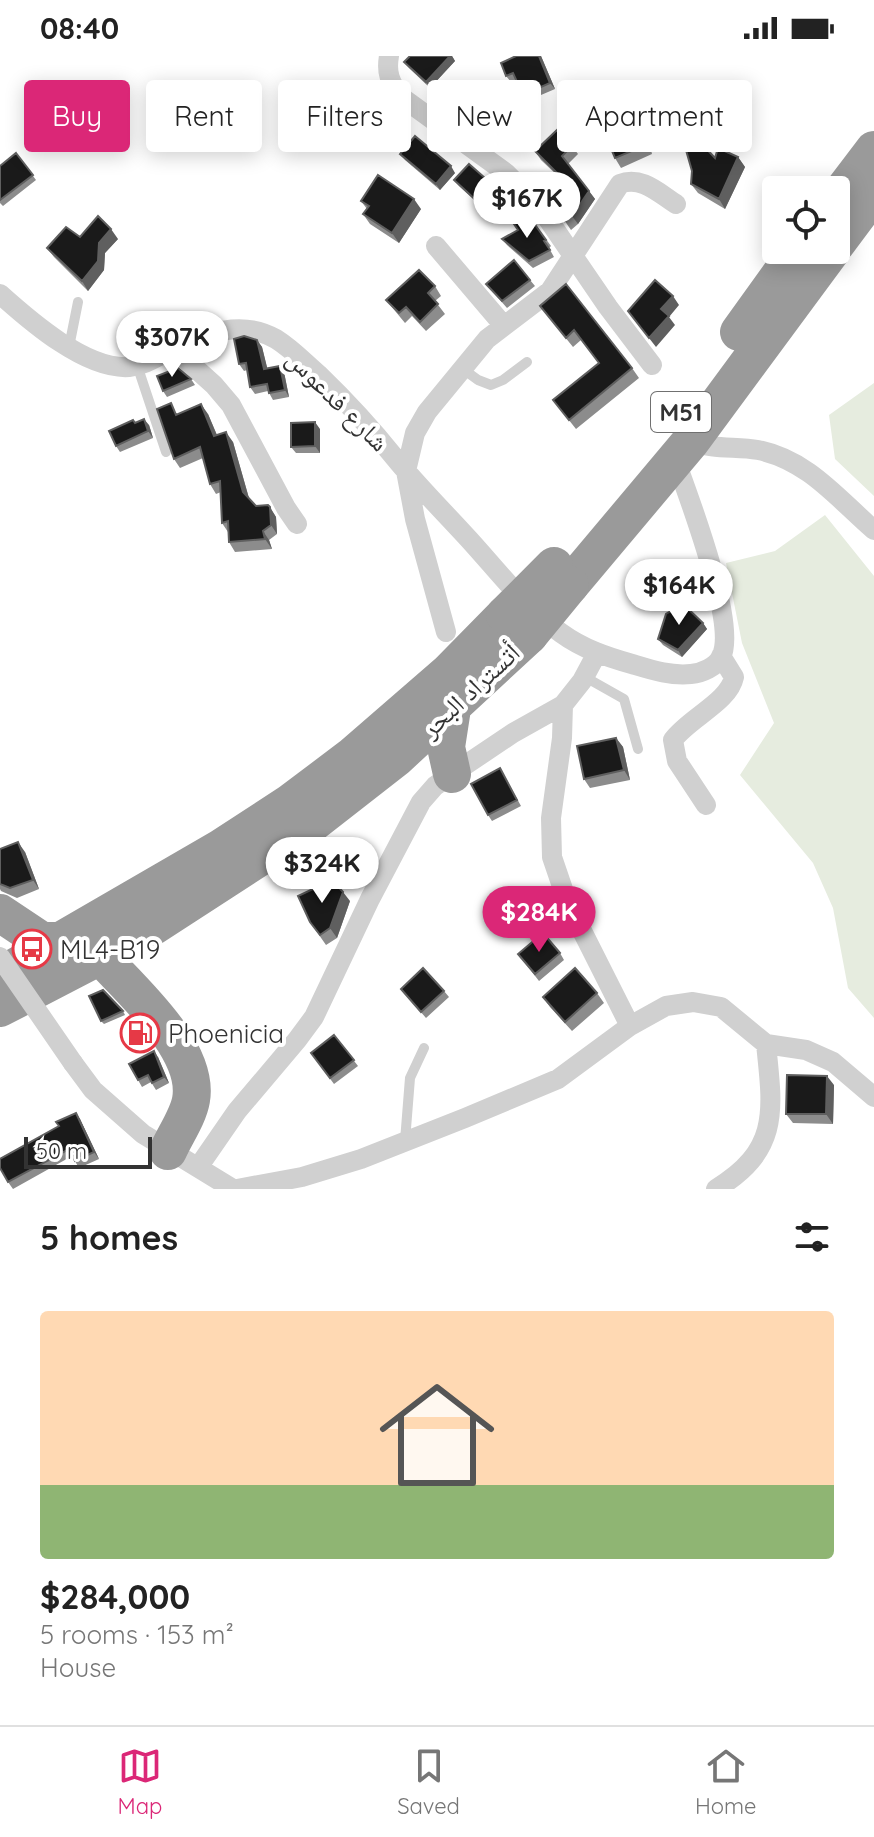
<!DOCTYPE html>
<meta charset="utf-8">
<style>
:root{--surface:#fff;--page:#f6f6f6;--text:#222;--muted:#767676;--line:#e0e0e0;--accent:#db2777}
body{margin:0;font-family:Quicksand,"Noto Naskh Arabic",sans-serif;background:var(--page);color:var(--text);height:100vh;display:flex;flex-direction:column;font-size:30px;white-space:nowrap}
*{box-sizing:border-box;margin:0}
p{font-size:26px;color:var(--muted)}
.icon{flex:none;width:44px;height:44px;fill:none;stroke:currentColor;stroke-width:2;stroke-linecap:round;stroke-linejoin:round}
.map{position:relative;height:1133px;overflow:hidden}
.side{display:flex;flex-direction:column;background:var(--surface);flex:1}
.side>*{flex:none}
.guide{position:absolute;left:24px;top:24px;width:826px;height:72px;display:flex;gap:16px}
.controls{position:absolute;left:762px;top:120px;display:grid;gap:16px}
.controls a{display:grid;place-items:center;width:88px;height:88px;border-radius:8px;background:var(--surface);box-shadow:0 4px 20px #0003;font-size:40px}
.scale{position:absolute;left:24px;bottom:20px;width:128px;box-sizing:border-box;padding-left:8px;border:4px solid #333;border-top:0;font-size:22px;line-height:28px;white-space:nowrap;color:#333;-webkit-text-stroke:6px #fff;paint-order:stroke}
.price{position:absolute;translate:-50% -68px;padding:0 18px;border-radius:28px;background:#fff;color:#222;font-size:26px;line-height:52px;filter:drop-shadow(0 2px 4px #0008)}
.price::after{content:'';position:absolute;left:50%;top:48px;width:24px;height:18px;margin-left:-12px;background:inherit;clip-path:polygon(0 0,100% 0,50% 100%)}
.price.on{background:var(--accent);color:#fff}
ul{padding:0;list-style:none}
li{display:grid;align-content:center;gap:16px;height:424px;padding:0 40px}
li+li{border-top:2px solid var(--line)}
li span{display:grid;place-items:center;height:248px;border-radius:8px;color:#555}
li>.icon{margin-inline-start:auto}
span .icon{width:144px;height:144px;fill:#fffc;stroke-width:1}
li b{font-size:34px}
h2{display:flex;justify-content:space-between;align-items:center;height:96px;padding:0 40px;font-size:34px}
.pill{padding:0 28px;border-radius:8px;background:var(--surface);box-shadow:0 4px 20px #0003;font-size:28px;line-height:72px}
.pill.on{background:var(--accent);color:#fff}
.status{display:flex;justify-content:space-between;align-items:center;height:56px;padding:0 40px;background:var(--surface);direction:ltr}
.status svg{height:22px;fill:currentColor}
.dock{display:flex;justify-content:space-around;align-items:center;height:112px;border-top:2px solid var(--line);background:var(--surface);font-size:22px;color:var(--muted)}
.dock a{display:grid;justify-items:center;gap:4px}
.dock .on{color:var(--accent)}
.map>svg:first-child{display:block}
.green{fill:#e6ecdf}
.lines{fill:none;stroke-linecap:round;stroke-linejoin:round}
.lane{stroke:#d0d0d0;stroke-width:10}
.street{stroke:#d0d0d0;stroke-width:20}
.highway{stroke:#9a9a9a;stroke-width:38}
.street-bridge{stroke:#d0d0d0;stroke-width:20}
.highway-bridge{stroke:#9a9a9a;stroke-width:38}
.wall{fill:#8c8c8c}
.shaded-wall{fill:#5f5f5f}
.building{fill:#1a1a1a;stroke:#5f5f5f;stroke-width:2}
.labels{text-anchor:middle;dominant-baseline:central;stroke-width:8;stroke-linejoin:round;paint-order:stroke}
.shield{fill:#fff;stroke:#707070;stroke-width:2}
.shield-label{font-size:24px;font-weight:bold;fill:#333}
.street-label{font-size:26px;fill:#333;stroke:#fff}
.poi-label{font-size:26px;fill:#333;stroke:#fff;text-anchor:start}
</style>
<div class="status"><b>08:40</b><svg viewBox="0 0 49 12"><path d="M0 12V9h3v3zM5 12V6h3v6zM10 12V3h3v9zM15 12V0h3v12zM26 1h20v11H26zM47 4h2v5h-2z"/></svg></div>
<div class="map">
<svg width="874" height="1133" viewBox="0 0 874 1133">
<rect width="100%" height="100%" fill="#fff"/>
<path class="green" d="M874 327V440L835 403 829 359Z
M825 459 874 520V962L848 932 833 852 813 807 740 719 774 667 742 587 726 507 775 495Z"/>
<g class="lines">
<path class="lane" d="M69 291 78 246
M137 309 166 396
M463 313 478 324 491 329 503 324 527 306
M585 621 624 643 638 693
M405 1085 410 1022 424 992"/>
<path class="street" d="M389 0C386 17 390 26 400 40L506 117 539 150 608 251 652 309
M436 190 504 270
M0 238C30 265 86 314 129 311 146 309 158 300 173 293 207 277 241 263 276 283 292 293 304 306 318 318 346 345 371 372 395 402 417 429 441 453 464 478 495 511 524 551 561 577 583 593 607 601 632 608 652 614 670 620 691 618 702 617 716 611 721 601 738 570 688 439 675 403
M174 293 214 329 231 349 286 452 297 468
M691 385C713 394 736 390 758 394 808 404 838 443 874 474
M446 576 415 463 406 415 415 377 427 356 487 283 550 235 620 128C641 119 660 138 676 148
M563 649 562 682 551 762 552 801 567 845 630 970
M706 749 677 705 673 684C689 662 729 646 734 621L721 600
M73 1007 93 1034 143 1078 233 1133
M199 1110 237 1055 297 984 314 961 370 843 421 746 435 730 452 718 513 677 563 649 582 625 597 597
M237 1133 302 1121 361 1103 465 1062 558 1023 630 970 666 950 693 946 721 951 766 988 806 994 833 1006 874 1041
M716 1133C780 1094 773 1055 766 988"/>
<path class="highway" d="M836 144 874 94
M836 188 874 137
M739 276 798 194
M570 529 691 385 832 194
M452 652 446 691 452 718
M0 857 42 885H64
M101 901C132 935 200 994 191 1044 188 1061 175 1079 168 1095
M0 920 221 792 290 747 351 701 449 616 505 559
M0 952 135 882 314 766 396 702 529 579"/>
<path class="street-bridge" d="M0 901 73 1007"/>
<path class="highway-bridge" d="M505 559 554 510
M529 579 570 529"/>
</g>
<path class="wall" d="M410 0H452L455 5 430 32 409 12 404 6Z
M516 0H541L555 33 527 45 523 39 516 24 511 26 506 20Z
M629 44 652 98 621 112 615 102Z
M572 90 578 98 568 108 595 143 578 168 571 174 545 136 561 123 541 104 535 95Z
M16 97 36 124 3 150 0 147V110Z
M400 98 455 117 440 134 405 104Z
M738 101 745 111 725 153 698 137 691 128 715 102Z
M454 124 493 129 498 136 483 152 459 130Z
M361 145 421 153 399 187 370 168 363 158 367 153Z
M528 159 551 190 549 192 554 201 533 212 507 189 502 183 518 174Z
M80 181 118 183 105 197 104 214 88 235 54 201 47 192Z
M530 224 535 230 507 252 486 228Z
M435 230 441 240 435 245 445 258 426 275 412 260 405 267 386 244Z
M540 250 632 312 639 322 576 373 553 344 599 307 581 284 573 291Z
M257 284 262 291 267 312 280 310 284 316 289 341 273 344 268 335 255 338 250 331 247 314 244 315 239 308Z
M191 323 195 329 167 341 163 335Z
M178 358H208L217 379 233 386 249 442 256 450 268 449 276 461 277 478 269 484 272 493 235 496 229 486 228 476 222 467 221 436 216 438 210 428 203 402 180 412 174 403Z
M135 366 149 369 153 382 120 396 116 390Z
M320 373V397H296L291 391Z
M703 567 707 573 682 601 663 589 658 583Z
M616 682 623 691 630 724 590 732 584 723Z
M500 712 521 750 492 765 488 759Z
M0 793 25 796 39 833 17 842 1 835 0 833Z
M350 845 337 882 326 889 310 866Z
M560 897 564 904 539 925 518 898Z
M401 933 444 935 449 941 426 962Z
M597 937 604 947 572 975 550 951 543 941Z
M123 955 125 959 104 968 101 965Z
M334 979 358 1010 334 1028 311 997Z
M158 1001 169 1027 156 1034 151 1026 142 1031 138 1024Z
M834 1029 833 1068 793 1067 786 1058Z
M76 1057 80 1063 99 1103 79 1112 72 1100 13 1133 8 1126 59 1070Z"/>
<path class="shaded-wall" d="M450 0H452L455 5 430 32 426 26Z
M539 0H541L555 33 550 27Z
M623 35 629 44 652 98 646 89Z
M738 101 745 111 725 153 719 143Z
M451 110 455 117 440 134 436 128Z
M493 129 498 136 483 152 478 146Z
M589 135 595 143 578 168 572 160Z
M414 143 421 153 399 187 392 177Z
M111 173 118 183 105 197 104 214 88 235 82 225 99 187Z
M673 240 679 249 669 261 675 269 656 291 649 282 661 253Z
M257 284 262 291 269 319 264 313Z
M280 310 284 316 289 341 285 334Z
M201 348 208 358 221 389 214 380Z
M144 363 149 369 153 382 148 375Z
M315 366 320 373V397L315 390Z
M226 376 233 386 250 446 243 436Z
M270 451 276 461 277 478 271 469Z
M263 475 269 484 272 493 265 483Z
M703 567 707 573 682 601 678 594Z
M616 682 623 691 630 724 624 714Z
M18 786 25 796 39 833 33 824Z
M343 836 350 845 337 882 330 872Z
M154 995 158 1001 169 1027 164 1021Z
M827 1020 834 1029 833 1068 826 1058Z
M76 1057 80 1063 99 1103 94 1096Z"/>
<path class="building" d="M410 0H450L426 26 404 6Z
M516 0H539L550 27 523 39 513 17 506 20 501 7Z
M623 35 646 89 615 102 592 48Z
M557 74 572 90 562 100 589 135 572 160 565 165 545 136 562 122 535 95Z
M415 80 451 110 436 128 400 98Z
M702 88 715 102 718 92 738 101 719 143 691 128 692 115 686 94Z
M16 97 33 119 0 144V110Z
M469 108 493 129 478 146 454 124Z
M378 119 414 143 392 177 363 158 369 150 361 145Z
M528 159 546 184 544 185 550 194 529 205 502 183 518 174 514 168Z
M98 160 111 173 99 187 98 205 82 225 47 192 66 171 80 181Z
M514 204 530 224 502 245 486 228Z
M419 214 435 230 428 237 438 248 420 266 406 251 399 257 386 244Z
M655 224 673 240 661 253 669 260 649 282 628 255Z
M566 228 632 312 569 364 553 344 599 307 574 274 566 282 540 250Z
M244 280 257 284 264 313 280 310 285 334 269 337 267 328 250 331 246 307 239 308 234 283Z
M178 312 191 323 163 335 157 320Z
M171 347 176 359 201 348 214 380 226 376 243 436 256 450 268 449 270 451 271 469 263 475 265 483 229 486 228 465 222 467 220 425 210 428 200 391 174 403 157 353Z
M144 363 148 375 116 390 109 375 133 364 135 367Z
M315 366V390L291 391V367Z
M683 548 703 567 678 594 658 583 666 558Z
M616 682 624 714 584 723 577 690Z
M500 712 517 744 488 759 471 728Z
M18 786 33 824 10 832 0 828V793Z
M332 824 343 836 330 872 320 879 310 866 298 840Z
M543 877 560 897 535 918 518 898Z
M423 912 444 935 421 956 401 933Z
M575 912 597 937 565 966 543 941Z
M103 934 123 955 101 965 89 940Z
M334 979 354 1004 330 1022 311 997Z
M154 995 164 1021 152 1027 148 1019 138 1024 129 1008Z
M787 1019 827 1020 826 1058H786Z
M76 1057 94 1096 75 1105 69 1093 8 1126 0 1112V1103L59 1070 56 1066Z"/>
<defs>
<symbol id="bus-ring" viewBox="-11 -11 22 22"><circle r="9.5" fill="#fff" stroke="#e63946" stroke-width="1.5"/><path d="M-5-6H5V4H4V6H2V4H-2V6H-4V4H-5ZM-3.5-4V0h7V-4ZM-3.5 1.2v1.5H-2V1.2ZM2 1.2v1.5H3.5V1.2Z" fill="#e63946"/></symbol>
<symbol id="fuel-ring" viewBox="-11 -11 22 22"><circle r="9.5" fill="#fff" stroke="#e63946" stroke-width="1.5"/><path d="M-5.5-6h7V0h2V4h1.3V-2.5L3-4.5l.8-.8L6-3V5H2.5V1h-1V6h-7ZM-4.2-4.7v3.2H.2V-4.7Z" fill="#e63946"/></symbol>
</defs>
<g fill-rule="evenodd">
<use href="#bus-ring" x="10" y="871" width="44" height="44"/>
<use href="#fuel-ring" x="118" y="955" width="44" height="44"/>
</g>
<g class="labels">
<rect class="shield" x="651" y="336" width="60" height="40" rx="6"/>
<g class="shield-label">
<text x="681" y="356">M51</text>
</g>
<g class="street-label">
<text transform="translate(338 344) rotate(45)">شارع فدعوس</text>
<text transform="translate(470 634) rotate(-43)">أتستراد البحر</text>
</g>
<g class="poi-label">
<text x="60" y="893">ML4-B19</text>
<text x="168" y="977">Phoenicia</text>
</g>
</g>
</svg>
<div class="controls">
<a><svg class="icon" aria-label="locate" viewBox="0 0 24 24"><circle cx="12" cy="12" r="6"/><path d="M12 2v4M12 18v4M2 12h4M18 12h4"/></svg></a>
</div>
<div class="scale">50 m</div>
<b class="price" style="left:527px;top:184px">$167K</b>
<b class="price" style="left:172px;top:323px">$307K</b>
<b class="price" style="left:679px;top:571px">$164K</b>
<b class="price" style="left:322px;top:849px">$324K</b>
<b class="price on" style="left:539px;top:898px">$284K</b>
<div class="guide">
<a class="pill on">Buy</a>
<a class="pill">Rent</a>
<a class="pill">Filters</a>
<a class="pill">New</a>
<a class="pill">Apartment</a>
</div>
</div>
<section class="side">
<h2>5 homes<svg class="icon" aria-label="filters" viewBox="0 0 24 24"><path d="M4 7h16M4 17h16"/><circle cx="9" cy="7" r="2"/><circle cx="15" cy="17" r="2"/></svg></h2>
<ul>
<li><span style="background:linear-gradient(#ffd9b3 70%,#8fb573 0)"><svg class="icon" aria-label="home" viewBox="0 0 24 24"><path d="M3 11l9-7 9 7M6 9v11h12V9"/></svg></span><div><b>$284,000</b><p>5 rooms · 153 m²</p><p>House</p></div></li>
</ul>
</section>
<nav class="dock">
<a class="on"><svg class="icon" aria-label="map" viewBox="0 0 24 24"><path d="M3 6l6-2 6 2 6-2v14l-6 2-6-2-6 2zM9 4v14M15 6v14"/></svg>Map</a>
<a><svg class="icon" aria-label="saved" viewBox="0 0 24 24"><path d="M7 4h10v16l-5-4-5 4z"/></svg>Saved</a>
<a><svg class="icon" aria-label="home" viewBox="0 0 24 24"><path d="M3 11l9-7 9 7M6 9v11h12V9"/></svg>Home</a>
</nav>
